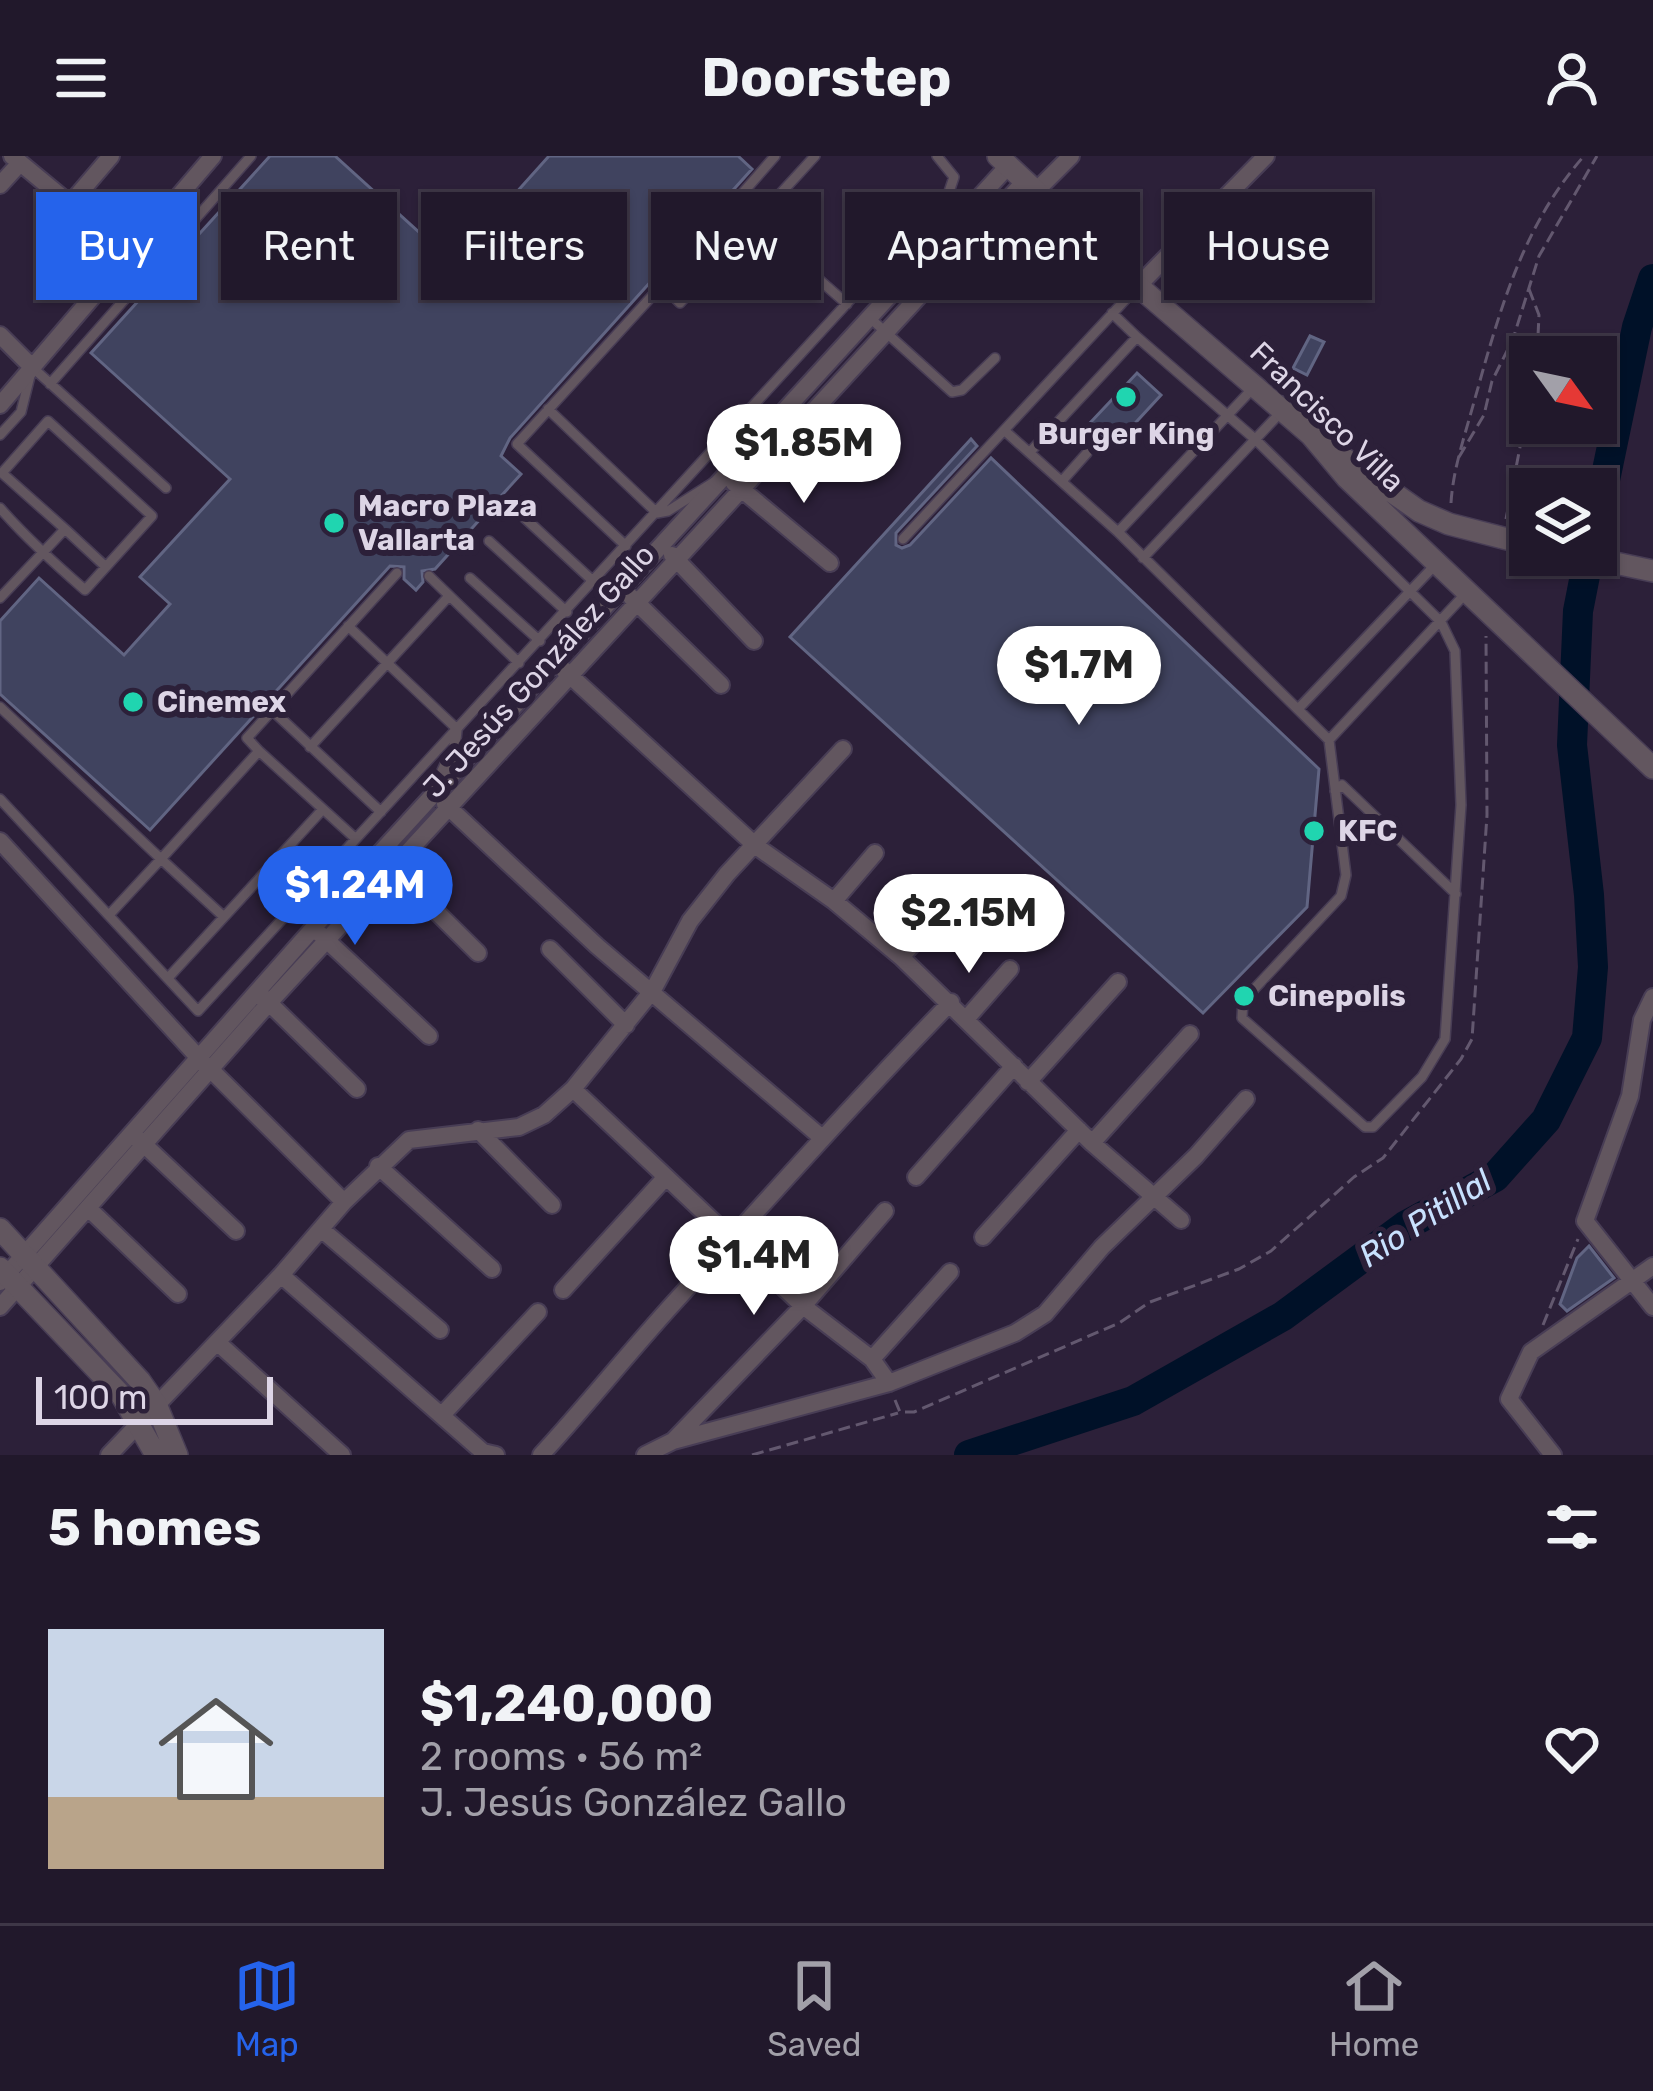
<!DOCTYPE html>
<meta charset="utf-8">
<style>
:root{--surface:#21182b;--page:#292133;--text:#f1f3f6;--muted:#a2a0a9;--line:#3e3747;--accent:#2563eb}
body{margin:0;font-family:Rubik,sans-serif;background:var(--page);color:var(--text);height:100vh;display:flex;flex-direction:column;font-size:45px;white-space:nowrap}
*{box-sizing:border-box;margin:0}
p{font-size:39px;color:var(--muted)}
.icon{flex:none;width:66px;height:66px;fill:none;stroke:currentColor;stroke-width:2;stroke-linecap:round;stroke-linejoin:round}
.map{position:relative;height:1299px;overflow:hidden}
.sheet{display:flex;flex-direction:column;background:var(--surface);flex:1}
.sheet>*{flex:none}
.banner{position:absolute;left:36px;top:36px;width:1581px;height:108px;display:flex;gap:24px}
.needle{width:78px;rotate:123deg}
.buttons{position:absolute;left:1509px;top:180px;display:grid;gap:24px}
.buttons a{display:grid;place-items:center;width:108px;height:108px;border-radius:0px;background:var(--surface);box-shadow:0 3px 9px #0004,0 0 0 3px var(--line);font-size:60px}
.scale{position:absolute;left:36px;bottom:30px;width:237px;box-sizing:border-box;padding-left:12px;border:6px solid #ddd5e6;border-top:0;font-size:33px;line-height:42px;white-space:nowrap;color:#ddd5e6;-webkit-text-stroke:9px #2c2039;paint-order:stroke}
.price{position:absolute;translate:-50% -102px;padding:0 27px;border-radius:42px;background:#fff;color:#222;font-size:39px;line-height:78px;filter:drop-shadow(0 3px 6px #0008)}
.price::after{content:'';position:absolute;left:50%;top:72px;width:36px;height:27px;margin-left:-18px;background:inherit;clip-path:polygon(0 0,100% 0,50% 100%)}
.price.selected{background:var(--accent);color:#fff}
ul{padding:0;list-style:none}
li{display:flex;align-items:center;gap:36px;height:300px;padding:0 48px}
li+li{border-top:3px solid var(--line)}
li span{display:grid;place-items:center;flex:none;width:336px;height:240px;border-radius:0px;color:#555}
li>.icon{margin-inline-start:auto}
span .icon{width:144px;height:144px;fill:#fffc;stroke-width:1}
li b{font-size:51px}
h2{display:flex;justify-content:space-between;align-items:center;height:144px;padding:0 48px;font-size:51px}
.tag{padding:0 42px;border-radius:0px;background:var(--surface);box-shadow:0 3px 9px #0004,0 0 0 3px var(--line);font-size:42px;line-height:108px}
.tag.selected{background:var(--accent);color:#fff}
header{display:flex;justify-content:space-between;align-items:center;height:156px;padding:0 48px;background:var(--surface);font-size:54px;font-weight:700}
.menu{display:flex;justify-content:space-around;align-items:center;height:168px;border-top:3px solid var(--line);background:var(--surface);font-size:33px;color:var(--muted)}
.menu a{display:grid;justify-items:center;gap:6px}
.menu .selected{color:var(--accent)}
.map>svg:first-child{display:block}
.lines{fill:none;stroke-linecap:round;stroke-linejoin:round}
.river{stroke:#001128;stroke-width:30}
.building{fill:#40435f;stroke:#616583;stroke-width:3}
.service-casing{stroke:#483d55;stroke-width:12}
.minor-casing{stroke:#483d55;stroke-width:20}
.tertiary-casing{stroke:#483d55;stroke-width:24}
.path{stroke:#63586f;stroke-width:3;stroke-dasharray:12 6;stroke-linecap:butt}
.service{stroke:#62565f;stroke-width:9}
.minor{stroke:#62565f;stroke-width:16}
.tertiary{stroke:#62565f;stroke-width:21}
.poi-dot{fill:#20d5b0;stroke:#2c2039;stroke-width:4.5}
.labels{text-anchor:middle;dominant-baseline:central;stroke-width:12;stroke-linejoin:round;paint-order:stroke}
.street-label{font-size:30px;fill:#ddd5e6;stroke:#2c2039}
.poi-label{font-size:30px;font-weight:bold;fill:#ddd5e6;stroke:#2c2039;text-anchor:start}
.water-label{font-size:33px;font-style:italic;fill:#c8e1fe;stroke:#2c2039}
</style>
<header><svg class="icon" aria-label="menu" viewBox="0 0 24 24"><path d="M4 6h16M4 12h16M4 18h16"/></svg>Doorstep<svg class="icon" aria-label="person" viewBox="0 0 24 24"><circle cx="12" cy="8" r="4"/><path d="M4 21q1-7 8-7t8 7"/></svg></header>
<div class="map">
<svg width="1653" height="1299" viewBox="0 0 1653 1299">
<rect width="100%" height="100%" fill="#2c2039"/>
<g class="lines">
<path class="river" d="M1596 367 1637 171 1653 123
M969 1299 1133 1245 1283 1160 1405 1070 1495 1021 1546 964 1587 882 1593 811 1589 739 1572 589 1578 455 1589 399"/>
</g>
<path class="building" d="M270 0H335L453 107 549 0H738L752 13 510 282 501 300 521 318 435 413 422 415 423 426 416 434 404 423V411L390 410 150 674 0 538V465L39 422 124 499 170 448 140 421 230 323 91 197Z
M1321 82 1345 104 1315 138 1291 116Z
M1310 180 1324 186 1307 219 1293 212Z
M1137 217 1161 239 1114 290 1090 267Z
M971 283 977 290 896 377V389L902 392 910 389 991 302 1319 613 1307 751 1203 857 790 481Z
M1589 1090 1614 1122 1567 1155 1560 1148 1577 1102Z"/>
<g class="lines">
<defs>
<path id="service" d="M784 93 847 148
M662 129 775 0
M1112 157 1137 181
M870 162 952 236 962 234 995 202
M32 211 166 332
M50 228 251 0
M548 253 657 357 668 355 714 326
M1005 275 1118 376 1329 584 1346 719 1341 740 1243 845 1242 862 1365 971H1373L1422 921 1445 883 1461 649 1455 495 1441 466 1256 284 1137 181 1030 296
M0 279 21 256 31 216
M1062 325 1087 297
M0 352C26 382 55 408 85 434L152 360 48 265 2 317 65 373 0 442
M515 353 594 426
M65 373 106 411
M1118 376 1254 231
M903 383 1138 130
M489 385 567 456
M626 390 517 288 662 129 680 147 815 0
M1143 402 1282 255
M429 420 519 507
M470 422 540 485
M348 470 457 573C458 592 441 609 437 629
M0 551 161 703 259 595 247 582 397 417
M1299 552 1436 408
M272 554 381 656
M1329 584 1467 436
M310 591 449 440
M259 595 356 683
M1335 635 1342 629 1456 738
M0 643 198 855 949 36 954 21 937 0
M109 759 161 703 224 761
M168 822 323 653"/>
<path id="minor" d="M12 0 70 48 111 0
M0 29 20 7
M1036 35 1071 0
M1138 130 1266 0
M0 179 32 211
M0 249 213 0
M734 327 830 407
M672 399 754 485
M631 441 721 529
M564 514 756 690 834 745 901 801 1092 987 1181 1064
M445 648 597 790 821 981
M0 685 198 901 344 1046
M388 708 478 797
M834 745 875 697
M320 778 429 880
M550 793 626 869
M901 801 944 754
M263 841 357 933
M1653 841 1642 864 1630 940 1585 1065 1653 1151
M967 862 1010 813
M1028 926 1118 826
M573 933 803 1150 872 1203 889 1227
M478 974 552 1049
M136 981 236 1075
M1092 987 1190 878
M378 1010 492 1113
M916 1021 1014 910
M88 1052 178 1138
M321 1073 440 1174
M983 1081 1079 974
M281 1119 483 1296 496 1299
M0 1126 379 698 1008 10
M563 1134 665 1022
M0 1151 269 847 1025 25
M218 1187 342 1299
M872 1203 950 1116
M442 1259 538 1156
M673 1285 889 1227 1015 1177 1045 1158 1102 1091 1196 1000 1246 943
M109 1299 281 1119 344 1046 409 984 519 971 544 959 573 933 653 834 690 765 727 718 843 593
M541 1299C589 1247 633 1191 681 1139 770 1040 858 942 951 846
M645 1299 673 1285 803 1150 885 1055
M1553 1299 1509 1243 1531 1196 1653 1110"/>
<path id="tertiary" d="M998 0 1138 130 1311 279 1347 322 1653 612
M1331 293 1419 355 1449 368 1530 389
M1577 399 1653 415
M0 1073 140 1225 156 1248 177 1299
M0 1112 122 1240 156 1299"/>
</defs>
<use href="#service" class="service-casing"/>
<use href="#minor" class="minor-casing"/>
<use href="#tertiary" class="tertiary-casing"/>
<path class="path" d="M1529 133 1539 159 1537 201
M1459 301 1484 259 1492 225 1513 183 1539 100 1597 0
M1451 347C1453 313 1465 279 1474 246 1499 157 1522 70 1584 0
M1506 363 1530 240
M1543 1169 1578 1083
M895 1244 900 1256H914L1119 1167 1150 1146 1239 1113 1271 1095 1354 1021 1383 1002 1461 903 1472 883 1487 659 1486 480
M752 1299 898 1257"/>
<use href="#service" class="service"/>
<use href="#minor" class="minor"/>
<use href="#tertiary" class="tertiary"/>
</g>
<g class="poi-dot">
<circle cx="1126" cy="241" r="12"/>
<circle cx="334" cy="367" r="12"/>
<circle cx="133" cy="546" r="12"/>
<circle cx="1314" cy="675" r="12"/>
<circle cx="1244" cy="840" r="12"/>
</g>
<g class="labels">
<g class="street-label">
<text transform="translate(1327 261) rotate(44)">Francisco Villa</text>
<text transform="translate(539 515) rotate(-48)">J. Jesús González Gallo</text>
</g>
<g class="poi-label">
<text x="1126" y="278" text-anchor="middle">Burger King</text>
<text x="358" y="350">Macro Plaza<tspan x="358" dy="34">Vallarta</tspan></text>
<text x="157" y="546">Cinemex</text>
<text x="1338" y="675">KFC</text>
<text x="1268" y="840">Cinepolis</text>
</g>
<g class="water-label">
<text transform="translate(1425 1062) rotate(-33)">Rio Pitillal</text>
</g>
</g>
</svg>
<div class="buttons">
<a><svg class="needle" viewBox="-14 -14 28 28"><path d="M0-13l5 13h-10z" fill="#e53935"/><path d="M0 13l5-13h-10z" fill="#a2a0a9"/></svg></a>
<a><svg class="icon" aria-label="layers" viewBox="0 0 24 24"><path d="M12 4l9 5-9 5-9-5zM3 14l9 5 9-5"/></svg></a>
</div>
<div class="scale">100 m</div>
<b class="price" style="left:804px;top:350px">$1.85M</b>
<b class="price" style="left:1079px;top:572px">$1.7M</b>
<b class="price selected" style="left:355px;top:792px">$1.24M</b>
<b class="price" style="left:969px;top:820px">$2.15M</b>
<b class="price" style="left:754px;top:1162px">$1.4M</b>
<div class="banner">
<a class="tag selected">Buy</a>
<a class="tag">Rent</a>
<a class="tag">Filters</a>
<a class="tag">New</a>
<a class="tag">Apartment</a>
<a class="tag">House</a>
</div>
</div>
<section class="sheet">
<h2>5 homes<svg class="icon" aria-label="filters" viewBox="0 0 24 24"><path d="M4 7h16M4 17h16"/><circle cx="9" cy="7" r="2"/><circle cx="15" cy="17" r="2"/></svg></h2>
<ul>
<li><span style="background:linear-gradient(#c9d6e8 70%,#b9a48a 0)"><svg class="icon" aria-label="home" viewBox="0 0 24 24"><path d="M3 11l9-7 9 7M6 9v11h12V9"/></svg></span><div><b>$1,240,000</b><p>2 rooms · 56 m²</p><p>J. Jesús González Gallo</p></div><svg class="icon" aria-label="heart" viewBox="0 0 24 24"><path d="M12 20l-8-8c-3-5 5-10 8-4 3-6 11-1 8 4z"/></svg></li>
</ul>
</section>
<nav class="menu">
<a class="selected"><svg class="icon" aria-label="map" viewBox="0 0 24 24"><path d="M3 6l6-2 6 2 6-2v14l-6 2-6-2-6 2zM9 4v14M15 6v14"/></svg>Map</a>
<a><svg class="icon" aria-label="saved" viewBox="0 0 24 24"><path d="M7 4h10v16l-5-4-5 4z"/></svg>Saved</a>
<a><svg class="icon" aria-label="home" viewBox="0 0 24 24"><path d="M3 11l9-7 9 7M6 9v11h12V9"/></svg>Home</a>
</nav>
